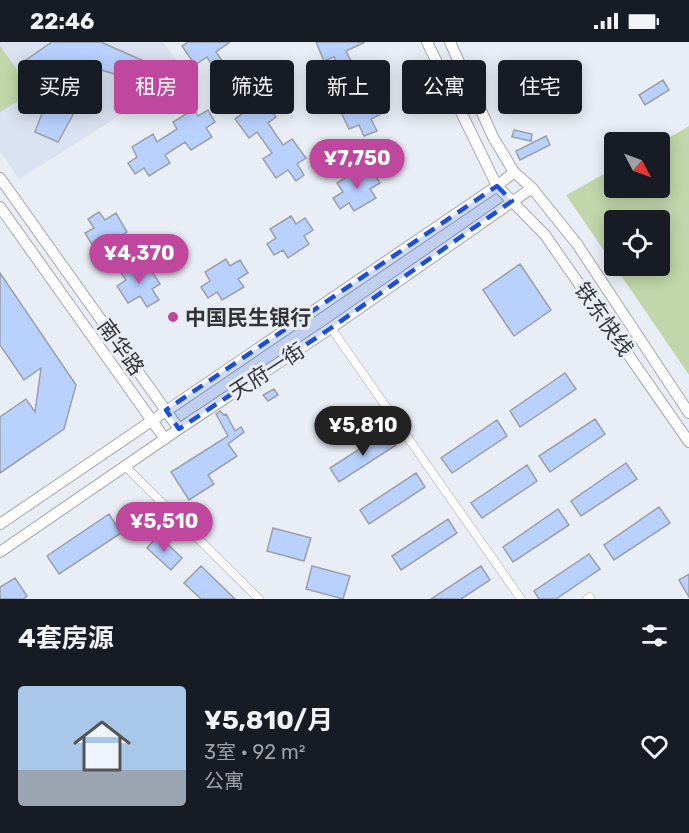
<!DOCTYPE html>
<html lang="zh">
<meta charset="utf-8">
<style>
:root{--surface:#171b24;--page:#242831;--text:#f1f3f6;--muted:#9ea1a6;--line:#363941;--accent:#bf489e}
body{margin:0;font-family:Rubik,"Noto Sans SC",sans-serif;background:var(--page);color:var(--text);height:100vh;display:flex;flex-direction:column;font-size:22px;white-space:nowrap}
*{box-sizing:border-box;margin:0}
p{font-size:20px;color:var(--muted)}
.icon{flex:none;width:33px;height:33px;fill:none;stroke:currentColor;stroke-width:2;stroke-linecap:round;stroke-linejoin:round}
.map{position:relative;height:557px;overflow:hidden}
.details{display:flex;flex-direction:column;background:var(--surface);flex:1}
.details>*{flex:none}
.banner{position:absolute;left:18px;top:18px;width:654px;height:54px;display:flex;gap:12px}
.needle{width:39px;rotate:131deg}
.fabs{position:absolute;left:604px;top:90px;display:grid;gap:12px}
.fabs a{display:grid;place-items:center;width:66px;height:66px;border-radius:6px;background:var(--surface);box-shadow:0 3px 15px #0003;font-size:30px}
.price{position:absolute;translate:-50% -51px;padding:0 14px;border-radius:21px;background:var(--accent);color:#fff;font-size:20px;line-height:39px;filter:drop-shadow(0 2px 3px #0008)}
.price::after{content:'';position:absolute;left:50%;top:36px;width:18px;height:14px;margin-left:-9px;background:inherit;clip-path:polygon(0 0,100% 0,50% 100%)}
.price.current{background:#222;color:#fff}
ul{padding:0;list-style:none}
li{display:flex;align-items:center;gap:18px;height:150px;padding:0 18px}
li+li{border-top:2px solid var(--line)}
li span{display:grid;place-items:center;flex:none;width:168px;height:120px;border-radius:6px;color:#555}
li>.icon{margin-inline-start:auto}
span .icon{width:72px;height:72px;fill:#fffc;stroke-width:1}
li b{font-size:26px}
h2{display:flex;justify-content:space-between;align-items:center;height:72px;padding:0 18px;font-size:26px}
.tag{padding:0 21px;border-radius:6px;background:var(--surface);box-shadow:0 3px 15px #0003;font-size:21px;line-height:54px}
.tag.current{background:var(--accent);color:#fff}
.status{display:flex;justify-content:space-between;align-items:center;height:42px;padding:0 30px;background:var(--surface);direction:ltr}
.status svg{height:16px;fill:currentColor}
.map>svg:first-child{display:block}
.built{fill:#dae1f0}
.green{fill:#c1d6aa;fill-rule:evenodd}
.building{fill:#b8d1fe;stroke:#9b9fa7;stroke-width:1.5}
.lines{fill:none;stroke-linecap:round;stroke-linejoin:round}
.street-casing{stroke:#a2a7ae;stroke-width:9}
.secondary-casing{stroke:#a2a7ae;stroke-width:12}
.street{stroke:#fff;stroke-width:8}
.secondary{stroke:#fff;stroke-width:10}
.marked{fill:#1d4ed8;fill-opacity:0.2;stroke:#1d4ed8;stroke-width:4.5;stroke-dasharray:12 8;stroke-linejoin:round}
.poi-dot{fill:#bf489e;stroke:#e9eef6;stroke-width:2}
.labels{text-anchor:middle;dominant-baseline:central;stroke-width:6;stroke-linejoin:round;paint-order:stroke}
.poi-label{font-size:21px;font-weight:bold;fill:#323437;stroke:#e9eef6;text-anchor:start}
.street-label{font-size:21px;fill:#323437;stroke:#e9eef6}
</style>
<div class="status"><b>22:46</b><svg viewBox="0 0 49 12"><path d="M0 12V9h3v3zM5 12V6h3v6zM10 12V3h3v9zM15 12V0h3v12zM26 1h20v11H26zM47 4h2v5h-2z"/></svg></div>
<div class="map">
<svg width="689" height="557" viewBox="0 0 689 557">
<rect width="100%" height="100%" fill="#e9eef6"/>
<path class="built" d="M0 0H163L186 32 19 137 0 109Z"/>
<path class="green" d="M0 4 16 26 24 48 17 60 0 70Z
M689 84V333L566 153 615 126V146H660V101ZM615 178H660V224H615Z"/>
<path class="building" d="M52 0H101L146 20 140 40 98 27 58 100 35 90 59 26 32 37 23 20Z
M188 0H230L216 10 223 20 214 26 207 15 195 23 182 4Z
M316 0H365L346 9 352 21 339 26 334 15 324 19Z
M663 38 669 48 645 63 639 53Z
M356 46 360 56 372 50 381 72 371 77 377 89 364 94 359 83 349 87 339 66 349 62 344 51Z
M250 53 257 62 264 57 276 75 268 81 283 103 292 97 306 116 297 122 304 133 296 139 288 128 276 136 263 117 272 111 257 90 249 96 235 77 246 69 240 60Z
M194 67 198 74 208 68 215 80 206 86 212 95 191 108 185 100 165 113 170 121 149 134 144 126 135 132 128 121 137 115 132 105 153 92 157 100 177 87 173 80Z
M514 88 532 92 531 99 512 95Z
M546 94 550 103 520 118 516 109Z
M358 128 363 135 372 129 380 141 370 147 376 156 354 169 349 161 340 167 333 156 343 150 337 141Z
M99 170 105 178 116 171 127 190 119 195 127 206 115 213 108 202 96 209 85 191 94 186 88 177Z
M291 174 296 182 305 176 313 188 304 194 309 202 288 216 283 208 274 213 267 202 276 196 270 187Z
M226 217 230 224 240 218 248 231 238 237 244 245 222 258 217 250 208 256 201 245 210 239 205 230Z
M132 222 137 230 148 223 160 242 152 247 159 258 147 265 140 254 128 261 117 244 126 238 120 229Z
M520 222 551 268 514 294 483 248Z
M0 231 76 343 64 387 0 431V375L26 357 35 370 41 326 24 338 0 303Z
M565 331 576 347 520 385 510 369Z
M274 347 278 353 268 359 263 353Z
M220 369 224 373 226 372 235 389 241 385 244 390 228 402 237 414 208 433 214 442 189 458 171 430 228 394 216 372Z
M595 377 605 392 550 430 539 414Z
M497 378 507 394 452 431 441 416Z
M386 390 396 403 339 440 330 426Z
M626 421 637 437 581 474 571 459Z
M527 423 537 439 482 476 471 461Z
M416 431 425 445 369 482 360 468Z
M659 465 670 481 614 518 604 503Z
M558 467 569 483 513 520 503 505Z
M109 472 121 491 59 532 47 514Z
M448 477 457 491 401 528 392 514Z
M273 486 311 496 304 519 267 509Z
M158 493 182 516 171 528 147 506Z
M589 512 600 527 556 557H539L534 549Z
M201 524 235 557H201L184 541Z
M312 524 350 534 343 557 306 547Z
M481 524 490 538 461 557H431Z
M689 532V555L679 538Z
M15 536 27 554 23 557H0V545Z"/>
<g class="lines">
<defs>
<path id="street" d="M331 286 521 557
M125 424 259 557
M587 557 590 555 591 557"/>
<path id="secondary" d="M427 0 497 144 545 193 689 400
M450 0 493 95 514 130 532 146 577 202 689 371
M0 136 179 387
M0 165 165 397
M0 482 497 144 514 130
M0 510 179 387 331 286 532 146"/>
</defs>
<use href="#street" class="street-casing"/>
<use href="#secondary" class="secondary-casing"/>
<use href="#street" class="street"/>
<use href="#secondary" class="secondary"/>
</g>
<path class="marked" d="M497 144 512 159 331 286 179 387 166 368Z"/>
<circle class="poi-dot" cx="173" cy="275" r="6"/>
<g class="labels">
<g class="poi-label">
<text x="185" y="275">中国民生银行</text>
</g>
<g class="street-label">
<text transform="translate(604 277) rotate(55)">铁东快线</text>
<text transform="translate(121 305) rotate(54)">南华路</text>
<text transform="translate(267 329) rotate(-33)">天府一街</text>
</g>
</g>
</svg>
<div class="fabs">
<a><svg class="needle" viewBox="-14 -14 28 28"><path d="M0-13l5 13h-10z" fill="#e53935"/><path d="M0 13l5-13h-10z" fill="#9ea1a6"/></svg></a>
<a><svg class="icon" aria-label="locate" viewBox="0 0 24 24"><circle cx="12" cy="12" r="6"/><path d="M12 2v4M12 18v4M2 12h4M18 12h4"/></svg></a>
</div>
<b class="price" style="left:357px;top:148px">¥7,750</b>
<b class="price" style="left:139px;top:243px">¥4,370</b>
<b class="price current" style="left:363px;top:415px">¥5,810</b>
<b class="price" style="left:164px;top:511px">¥5,510</b>
<div class="banner">
<a class="tag">买房</a>
<a class="tag current">租房</a>
<a class="tag">筛选</a>
<a class="tag">新上</a>
<a class="tag">公寓</a>
<a class="tag">住宅</a>
</div>
</div>
<section class="details">
<h2>4套房源<svg class="icon" aria-label="filters" viewBox="0 0 24 24"><path d="M4 7h16M4 17h16"/><circle cx="9" cy="7" r="2"/><circle cx="15" cy="17" r="2"/></svg></h2>
<ul>
<li><span style="background:linear-gradient(#a9c7e8 70%,#9aa5b1 0)"><svg class="icon" aria-label="home" viewBox="0 0 24 24"><path d="M3 11l9-7 9 7M6 9v11h12V9"/></svg></span><div><b>¥5,810/月</b><p>3室 · 92 m²</p><p>公寓</p></div><svg class="icon" aria-label="heart" viewBox="0 0 24 24"><path d="M12 20l-8-8c-3-5 5-10 8-4 3-6 11-1 8 4z"/></svg></li>
</ul>
</section>
